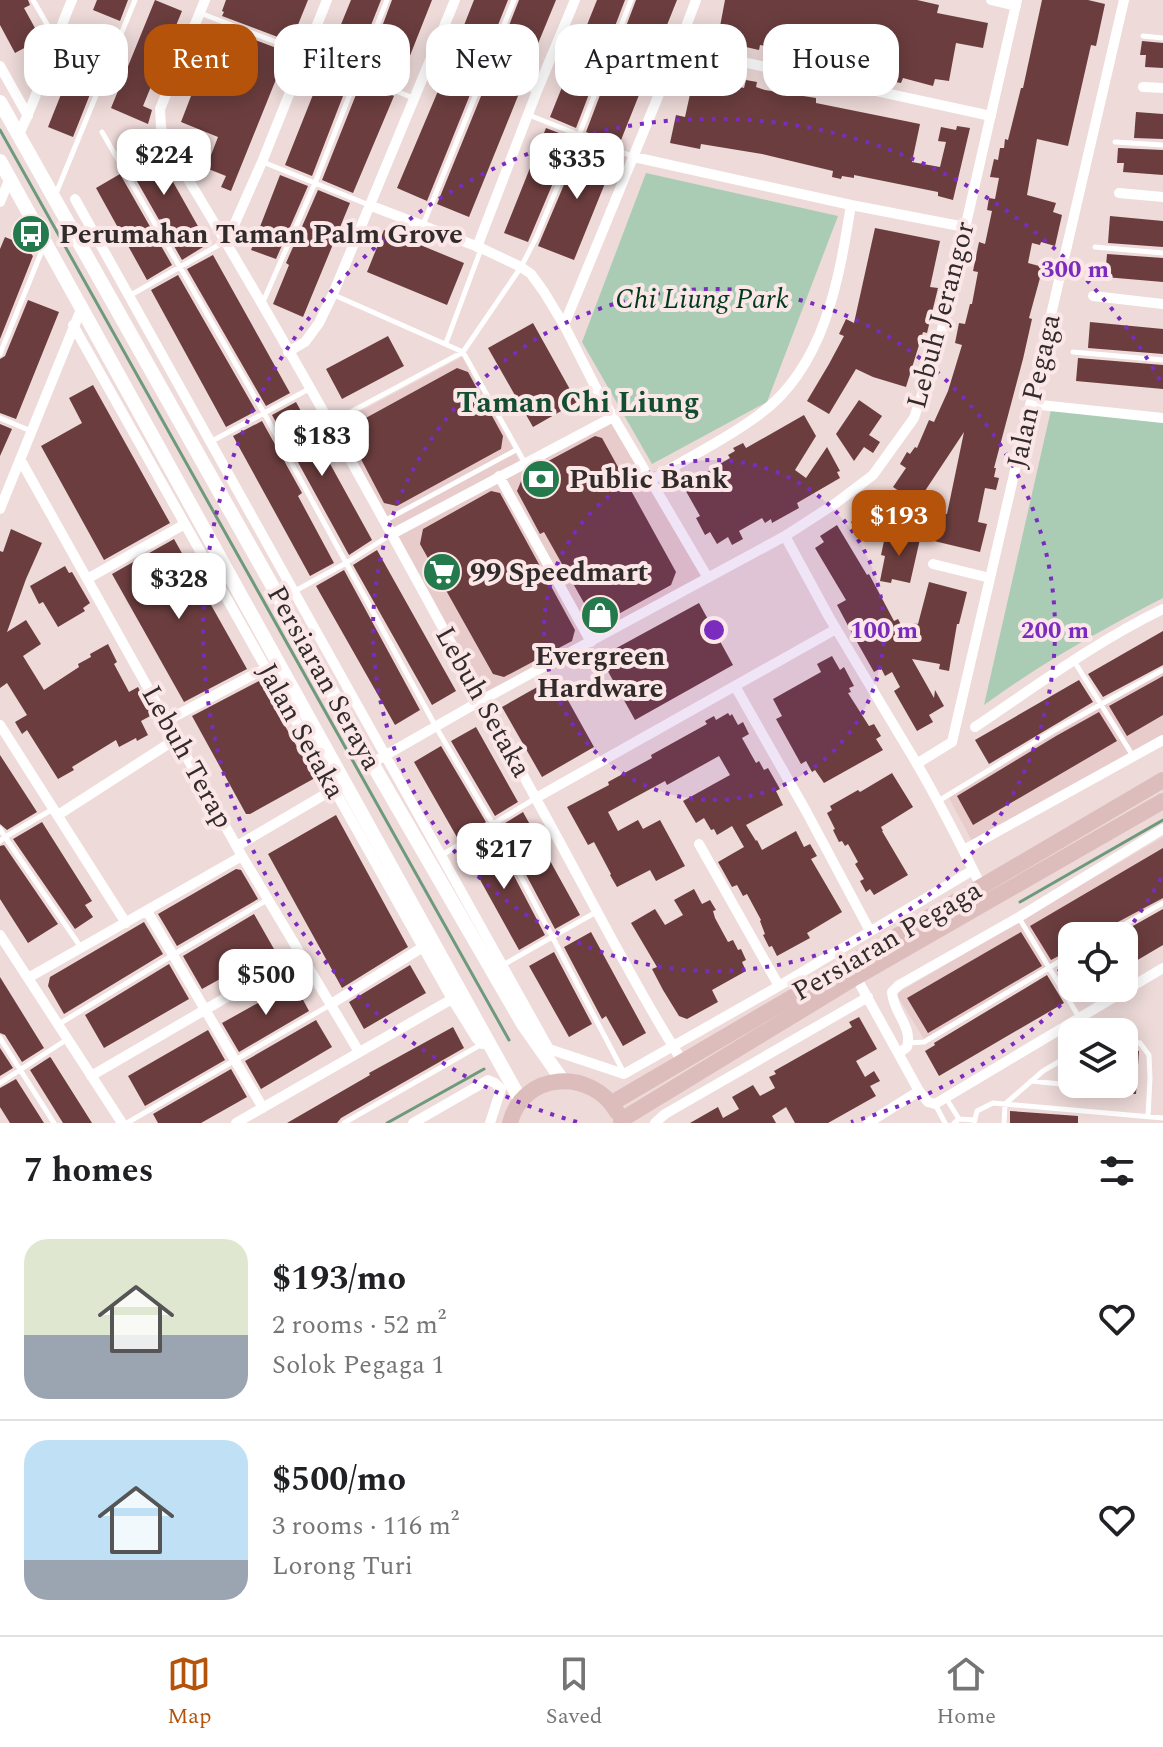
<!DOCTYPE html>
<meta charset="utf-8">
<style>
:root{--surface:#fff;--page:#f6f6f6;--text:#202124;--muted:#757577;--line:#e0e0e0;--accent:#b45309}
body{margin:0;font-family:Spectral,serif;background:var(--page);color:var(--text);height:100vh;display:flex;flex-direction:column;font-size:30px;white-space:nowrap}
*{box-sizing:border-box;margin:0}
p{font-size:26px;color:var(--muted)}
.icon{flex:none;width:44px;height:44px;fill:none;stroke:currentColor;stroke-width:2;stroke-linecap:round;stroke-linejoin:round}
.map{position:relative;height:1123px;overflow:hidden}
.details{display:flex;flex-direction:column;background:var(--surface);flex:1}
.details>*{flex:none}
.top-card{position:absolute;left:24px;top:24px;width:1116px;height:72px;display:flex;gap:16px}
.buttons{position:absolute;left:1058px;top:922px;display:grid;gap:16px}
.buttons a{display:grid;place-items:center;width:80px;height:80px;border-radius:16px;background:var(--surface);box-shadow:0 4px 20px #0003;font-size:40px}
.price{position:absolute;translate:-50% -68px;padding:0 18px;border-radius:16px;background:#fff;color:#222;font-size:26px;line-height:52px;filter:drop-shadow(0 2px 4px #0008)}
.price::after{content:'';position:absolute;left:50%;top:48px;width:24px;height:18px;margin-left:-12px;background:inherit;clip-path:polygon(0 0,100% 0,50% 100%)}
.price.on{background:var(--accent);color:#fff}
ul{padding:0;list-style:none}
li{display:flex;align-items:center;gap:24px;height:200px;padding:0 24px}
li+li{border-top:2px solid var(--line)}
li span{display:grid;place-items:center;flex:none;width:224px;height:160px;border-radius:24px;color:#555}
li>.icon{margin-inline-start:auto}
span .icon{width:96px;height:96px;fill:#fffc;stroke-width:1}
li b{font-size:34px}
h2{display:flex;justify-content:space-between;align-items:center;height:96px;padding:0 24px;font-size:34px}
.pill{padding:0 28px;border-radius:24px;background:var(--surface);box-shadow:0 4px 20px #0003;font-size:28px;line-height:72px}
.pill.on{background:var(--accent);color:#fff}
.menu{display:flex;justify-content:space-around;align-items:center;height:112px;border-top:2px solid var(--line);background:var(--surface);font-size:22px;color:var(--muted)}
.menu a{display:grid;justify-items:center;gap:4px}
.menu .on{color:var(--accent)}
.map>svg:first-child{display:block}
.built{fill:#e8cccc}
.green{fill:#aaccb5}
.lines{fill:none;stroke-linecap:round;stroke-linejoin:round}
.stream{stroke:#6d997d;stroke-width:3}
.building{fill:#6b3d3e}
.lane{stroke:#fff;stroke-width:5}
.street{stroke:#fff;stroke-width:10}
.secondary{stroke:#fff;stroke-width:14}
.primary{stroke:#ddbcbc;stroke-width:16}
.ring{fill:none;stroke:#7b2cbf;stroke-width:4;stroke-dasharray:4 8}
.labels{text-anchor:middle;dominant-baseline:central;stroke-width:8;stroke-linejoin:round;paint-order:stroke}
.poi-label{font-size:28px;font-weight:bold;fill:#322b2b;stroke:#fbe7e7;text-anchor:start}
.park-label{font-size:28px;font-style:italic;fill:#00391d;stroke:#fbe7e7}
.street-label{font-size:28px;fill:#322b2b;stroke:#fbe7e7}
.neighbourhood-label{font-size:30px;font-weight:bold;fill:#124e2f;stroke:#fbe7e7}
.centre{fill:#7b2cbf;stroke:#fbe7e7;stroke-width:4}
.ring-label{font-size:24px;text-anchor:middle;font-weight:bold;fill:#7b2cbf;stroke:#fbe7e7;stroke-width:8;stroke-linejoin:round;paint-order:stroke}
</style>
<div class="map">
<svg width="1163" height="1123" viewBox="0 0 1163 1123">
<rect width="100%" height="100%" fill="#eddad9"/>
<path class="built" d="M462 357 524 469 612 422 701 576 484 696 337 424Z
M1163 673V735L972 841 949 798 1100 707Z
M1163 837V900L1098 936H1072V951L924 1039 896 994Z"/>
<path class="green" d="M646 173 838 216 767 402 652 464 582 342Z
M1051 410 1163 422V598C1101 630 1040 664 984 705Z"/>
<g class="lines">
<path class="stream" d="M0 130 509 1040
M1020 902 1163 820
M387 1123 484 1069"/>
</g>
<path class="building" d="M0 0H28L30 5 24 8 41 39 15 53 0 25Z
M97 0H128L120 21 93 10Z
M155 0 182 11 143 106 152 110 148 124 111 108Z
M226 0H308L291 42 222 16 224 12 222 11Z
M351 0H381L354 68 328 56Z
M392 0H432L398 86 365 72Z
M474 0H508L482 65 453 53Z
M519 0H556L523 80 492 69Z
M597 0H625L576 128 550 117Z
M636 0H677L619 145 586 132Z
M725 0H917L939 5 937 13 988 23 983 48 956 43 949 81 935 79 933 86 903 78 901 83 890 81 891 74 863 68 862 71 840 67V63L811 58 810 63 788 58 790 51 760 45 759 50 737 45 738 40 718 37Z
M1042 0H1088L1105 4 1096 46 1091 45 1068 146 1037 139 1027 195 1056 203 1053 212 1062 215 1055 246 1041 242 1040 245 1032 243 1028 263 1043 267 1029 318 1032 319 1023 359 994 468H996L994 477 999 478 996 490 985 488 978 522 987 524 980 552 934 541 940 513 947 514 964 432 917 503 893 487 906 468 900 464 907 452 910 454 915 447 917 448 929 420 934 422 948 391 962 345 955 343 959 323 965 324 970 304H972L978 272 973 271 979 242 985 244 992 211 987 210 989 198 995 199 999 178 990 177 994 159 998 160 1000 148H1004L1005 139 1008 140 1021 88H1023Z
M218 26 287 52 231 191 221 187 226 176 206 168 218 137 181 122Z
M87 29 112 39 73 137 48 127Z
M1142 41 1163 43V68L1145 67 1146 55H1140Z
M449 65 478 75 427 201 397 188Z
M324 67 350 78 312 176 285 165Z
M694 76 744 88 746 80 757 82 756 87 765 90 816 98V103L920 124 912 162 940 167 946 142 938 141 941 127 956 130 957 126 970 128 953 200 938 196V192L854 175V178L842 176 841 179 832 177 833 171 762 154 701 144 700 149 670 143 676 115 685 117Z
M488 79 520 91 469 217 437 204Z
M361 82 394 96 353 193 322 180Z
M1136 112 1163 114V139L1134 138Z
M546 128 572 138 528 242 504 233Z
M146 134 208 244 182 260 130 169 132 168 121 148Z
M582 142 616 156 574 260 538 246Z
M1118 148 1163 150V175L1123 172 1124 163H1117Z
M120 174 172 265 147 280 96 188Z
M280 175 308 186 276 259 251 250Z
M318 190 350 203 303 317 273 304 289 265 286 263Z
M1110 216 1163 221V247L1108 243Z
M875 228 940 241 930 287 938 288 927 333 923 332 906 387 873 377 856 369 829 414 807 401 829 364 844 336 839 334 846 319 854 323Z
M384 230 464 263 447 305 367 272Z
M5 237 22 244 33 256 0 339V249Z
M1107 254 1163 258V282L1105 277Z
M213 255 290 393 266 406 187 269Z
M178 275 256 411 226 427 151 290Z
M28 300 59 312 16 419 0 413V359L5 356Z
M1090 322 1163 329V354L1088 348Z
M533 323 577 402 533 427 488 348Z
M388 336 404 366 342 399 326 369Z
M1078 358 1163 365V389L1076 381Z
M457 368 468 372 503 436 501 449 397 506 384 503 350 438 353 425Z
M93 385 170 523 104 560 41 446 82 423 69 398Z
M859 400 882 416 869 435 880 442 873 453 864 447 854 461 836 434Z
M296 402 372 540 349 555 272 415Z
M804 415 816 436 795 470 806 478 827 447 840 471 837 472 840 478 797 503 799 508 772 523 771 519 765 523 762 518 739 531 743 539 732 545 728 537 717 544 710 532 705 535 696 518 700 516 683 486 730 458 728 455 735 451 733 448 743 443 746 448Z
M262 421 302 493 298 496 334 563 310 576 233 436Z
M0 424 12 429 0 456Z
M595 436 602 438 676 572 671 585 604 622 593 619 544 532 540 534 517 491 524 474Z
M491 491 500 493 575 630 572 641 504 677 493 674 420 544 423 529Z
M889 492 905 513 866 542 851 522Z
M837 525 867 575 869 574 894 621 898 619 909 639 912 623 918 624 929 582 967 592 959 624H957L949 671 939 669 940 664 912 659 934 698 935 690 944 706 929 715 933 722 917 731 894 691 900 687 892 672 885 676 881 668 874 672 853 635 837 605 846 600 815 548 824 542 820 536Z
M11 529 42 543 26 579 7 632 26 620 41 644 23 656 44 690 79 667 78 664 91 657 90 654 108 644 117 662 114 664 129 692 138 687 152 715 141 721 148 735 137 741 136 738 119 747 116 740 72 767 74 770 58 779 27 730 22 734 15 722 27 715 7 683 0 688V551L3 552Z
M886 532 920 539 910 583 892 579 891 583 880 581 885 556 881 555Z
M174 539 247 669 184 702 112 574Z
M377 550 456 691 432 705 353 565Z
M65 566 69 573 72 572 90 603 83 608 85 611 58 627 43 602 39 604 30 586Z
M344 570 420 710 395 725 316 586Z
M699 603 733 665 635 720 600 657Z
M1163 631V665L1103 697 1088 674Z
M832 656 840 670 844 667 854 686 849 688 851 692 848 693 869 726 874 724 881 736 876 739 883 750 824 783 815 770 812 772 806 761 801 764 776 719 782 716 773 699 821 672 817 664Z
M1163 676V715L1127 736 1109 706Z
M555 677 594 747 542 777 502 707Z
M1079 680 1093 702 989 764 975 740Z
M259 681 315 778 250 814H246L192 716Z
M1099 712 1117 741 973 825 957 796 1056 736Z
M728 713 730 716 732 714 738 725 743 722 749 734 742 738 756 763 759 761 764 770 768 768 780 789 776 791 783 805 746 825 756 841 757 840 762 850 796 831 804 847 810 844 817 856 811 859 842 912 807 933 810 938 777 956 772 946 769 947 763 935 765 934 760 921 761 920 747 894 743 896 737 885 732 887 718 862 744 847 732 826 717 835 714 829 711 830 704 818 696 823 683 801 730 775 719 756 667 785 665 781 608 812 618 831 638 820 643 829 660 820 685 866 656 881 650 870 617 887 610 875 611 874 594 842 588 845 567 807 609 785 608 782 652 758 651 755 707 724 705 721 714 716 716 720Z
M476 727 518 802 495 816 451 741Z
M441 746 486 822 458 839 414 762Z
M0 755 37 812 7 830 0 824Z
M892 773 913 807 881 827 883 831H882L908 875 874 895 870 889 866 892 860 881 864 879 855 864 858 862 848 844 845 846 842 841 839 842 833 830 835 829 827 813 832 810 830 806 858 790 860 792Z
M523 812 580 915 555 929 500 826Z
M336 815 408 947 342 988 268 854Z
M42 822 92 901 85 905 93 917 75 929 13 839Z
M491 832 545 935 519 950 463 849Z
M4 845 58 924 28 943 0 899V846Z
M1163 848V898L1101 931 1099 936H1072V949L1051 960 1030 926Z
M236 869 241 870 258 899 177 946 158 914Z
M694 889 702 904 710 900 716 910 713 911 715 918 728 942 733 940 738 950 741 949 746 960 742 962 746 971 712 990 718 1002 687 1019 679 1016 663 990 652 969 657 967 631 923 655 909 665 925 683 915 674 900Z
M1163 909V945L1124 968V936H1115Z
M254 914 274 949 202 989 183 956Z
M144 922 163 954 64 1014 48 986 50 977Z
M591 932 646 1033 623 1046 606 1016 602 1019 564 947Z
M1021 932 1042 966 928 1033 907 998Z
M554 952 592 1024 569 1037 529 966Z
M1072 960V988H1090L1073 997 1057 970Z
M169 964 189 999 104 1048 85 1015Z
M410 965 426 993 364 1029 349 1002Z
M1047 975 1064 1003 939 1076 925 1051 935 1045 934 1043Z
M0 977 44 1048 22 1062 5 1035 0 1033Z
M294 983 309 1011 239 1052 222 1023Z
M859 1017 877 1049 856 1061 865 1077 874 1071 880 1081 870 1086 876 1096 828 1123H795L786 1107 772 1116 776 1123H690L718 1107 723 1118 739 1109 732 1097 753 1085 760 1096 775 1088 769 1077 776 1074 774 1071 852 1027 849 1022Z
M316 1020 332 1047 261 1089 245 1061Z
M453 1027 464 1048 341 1118 337 1123H287L370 1075 369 1073Z
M208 1030 225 1060 145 1106 128 1076Z
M0 1048 13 1068 0 1076Z
M1124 1049 1139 1051 1136 1094 1084 1091 1085 1084H1124Z
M50 1057 51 1058 92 1123H63L30 1070Z
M231 1069 247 1097 201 1123H158L153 1114Z
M16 1079 44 1123H10L0 1107V1088Z
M1010 1111 1078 1116V1123H1010Z"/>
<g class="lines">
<path class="lane" d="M33 0 55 38
M200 13 305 53 413 98
M1143 36 1163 38
M433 53 536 91
M529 115 634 157
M102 132 264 413 436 727 493 824 624 1073
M1115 142 1163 145
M263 162 369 205
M55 196 135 0
M423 225 514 0
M1095 247 1163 253
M334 295 463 352 526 465
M129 296 224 242
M263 302 315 183 387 0
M446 343 481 249
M1073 352 1163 360
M0 354 43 248
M0 418 31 431
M330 423 463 352 521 267 536 238 579 135 631 0
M212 441 309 389
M386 520 516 450
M295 591 346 563 392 534
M1074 661 1133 756
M940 800 1053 731 1163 670
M0 829 5 837 53 809
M0 841 5 837 80 946
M442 855 536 798
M1019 918 1079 1017
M1104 936 1163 903
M503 965 598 911
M59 1024 173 955 267 900
M0 1038 54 1123
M1124 1040 1140 1043 1149 1055 1150 1078 1148 1116
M909 1043 924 1042 1072 954
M1031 1081 1080 1086
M0 1083 66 1040
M946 1098 959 1119
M935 1104 945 1123
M127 1123 330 1005
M344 1123 482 1044
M954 1123 959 1119 975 1120
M974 1123 977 1111 993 1103 1163 1118
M1004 1123 1005 1104 1043 1071 1072 1054"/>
<path class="street" d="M205 0 160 109 161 127 166 143C297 356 415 577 535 797 584 885 629 976 682 1061
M991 0 1016 6
M678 48 991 116
M0 66 28 116
M1143 87 1163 88
M19 134C40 91 53 44 72 0
M634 157 851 205 965 227
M1119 193 1163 197
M75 199 549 1049 624 1074 779 986 973 870
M0 202 10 178
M369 205 481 248 521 267 531 274 544 292 564 325 595 386 708 578
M227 241 262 162 327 0
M477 247 537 91 575 0
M1093 296 1163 304
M73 325 452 999 477 1039 482 1044 489 1043
M564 325 678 48 696 0
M288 352 305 342 319 323 333 294 455 0
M1031 404 1163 418
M20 459 242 856 359 1052
M499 476 591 642
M650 481C686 458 726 440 760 414 825 366 839 279 851 205
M0 509 82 307
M392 534 613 417
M785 536 829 617 908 749C935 793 958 839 981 886
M933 564 990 578
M87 579 185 524
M735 686 806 811 870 931
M166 721 266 668
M0 725 126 923
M975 727C1036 686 1097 641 1163 609
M372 763 482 700 785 536 836 503 873 475 914 418 938 347 1017 0
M918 763 952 742 1124 0
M536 798 836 629
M58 815 176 739
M699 844 779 986
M237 846 334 789
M964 850 1163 740
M147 911 263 1108
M0 935 122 1123
M856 977 919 1091 928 1102 935 1104 1163 968
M28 978 242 856
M331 1004 423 947
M899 1053 907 1047C913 1026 893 1013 892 992L899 985 1019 917 1163 829
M91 1076 301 954
M236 1123 452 999
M413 1123 488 1080 495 1083 501 1089 490 1123
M655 1123 665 1114 868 997
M868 1123 919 1091"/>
<path class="secondary" d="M0 102 372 763 523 1024 563 1081
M0 161 521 1101"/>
<path class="primary" d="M612 1103 1163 780
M621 1120 856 977 1163 801
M510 1123C523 1071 592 1068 617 1112"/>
</g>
<circle cx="714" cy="630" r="170" fill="#7b2cbf" fill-opacity=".12"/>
<g class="ring">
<circle cx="714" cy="630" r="170"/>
<circle cx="714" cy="630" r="341"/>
<path d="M1161 878A511 511 0 0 1 1125 934M1078 988A511 511 0 0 1 851 1122M577 1122A511 511 0 1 1 1161 382"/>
</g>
<defs>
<symbol id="bus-disc" viewBox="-11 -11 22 22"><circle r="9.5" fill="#257a4d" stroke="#fbe7e7"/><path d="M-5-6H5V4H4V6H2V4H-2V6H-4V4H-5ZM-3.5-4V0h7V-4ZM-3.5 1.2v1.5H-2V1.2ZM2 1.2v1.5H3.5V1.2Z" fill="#fff"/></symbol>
<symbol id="bank-disc" viewBox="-11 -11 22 22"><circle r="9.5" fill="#257a4d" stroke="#fbe7e7"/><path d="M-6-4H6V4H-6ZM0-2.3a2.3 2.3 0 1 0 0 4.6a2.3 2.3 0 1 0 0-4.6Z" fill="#fff"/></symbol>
<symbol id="supermarket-disc" viewBox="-11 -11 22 22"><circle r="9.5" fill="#257a4d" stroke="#fbe7e7"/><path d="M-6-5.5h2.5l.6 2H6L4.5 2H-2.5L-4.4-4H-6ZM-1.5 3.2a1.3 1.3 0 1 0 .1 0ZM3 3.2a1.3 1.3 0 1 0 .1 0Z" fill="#fff"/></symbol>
<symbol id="shop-disc" viewBox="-11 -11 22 22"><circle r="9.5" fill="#257a4d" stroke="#fbe7e7"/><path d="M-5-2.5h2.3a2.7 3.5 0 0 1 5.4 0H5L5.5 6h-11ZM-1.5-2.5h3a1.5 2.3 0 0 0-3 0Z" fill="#fff"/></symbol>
</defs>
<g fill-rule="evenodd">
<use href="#bus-disc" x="9" y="212" width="44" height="44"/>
<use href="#bank-disc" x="519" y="457" width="44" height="44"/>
<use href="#supermarket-disc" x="420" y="550" width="44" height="44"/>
<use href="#shop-disc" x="578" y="593" width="44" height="44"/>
</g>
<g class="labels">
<g class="poi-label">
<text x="59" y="234">Perumahan Taman Palm Grove</text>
<text x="569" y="479">Public Bank</text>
<text x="470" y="572">99 Speedmart</text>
<text x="600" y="656" text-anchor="middle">Evergreen<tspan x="600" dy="32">Hardware</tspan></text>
</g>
<g class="park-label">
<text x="702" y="299">Chi Liung Park</text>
</g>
<g class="street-label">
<text transform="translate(941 315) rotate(-75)">Lebuh Jerangor</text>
<text transform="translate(1034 391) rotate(-77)">Jalan Pegaga</text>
<text transform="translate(324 678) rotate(61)">Persiaran Seraya</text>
<text transform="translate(483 702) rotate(61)">Lebuh Setaka</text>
<text transform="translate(301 731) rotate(61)">Jalan Setaka</text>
<text transform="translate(187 757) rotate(61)">Lebuh Terap</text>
<text transform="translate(887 941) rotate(-30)">Persiaran Pegaga</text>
</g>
<g class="neighbourhood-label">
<text x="578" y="403">Taman Chi Liung</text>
</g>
</g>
<circle cx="714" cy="630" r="12" class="centre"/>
<g class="ring-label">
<text x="1075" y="277">300 m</text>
<text x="884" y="638">100 m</text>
<text x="1055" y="638">200 m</text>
</g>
</svg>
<div class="buttons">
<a><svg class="icon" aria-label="locate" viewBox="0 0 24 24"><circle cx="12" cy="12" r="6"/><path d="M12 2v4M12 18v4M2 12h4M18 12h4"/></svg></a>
<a><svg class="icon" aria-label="layers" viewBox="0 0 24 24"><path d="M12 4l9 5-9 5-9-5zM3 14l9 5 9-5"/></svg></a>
</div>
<b class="price" style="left:164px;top:197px">$224</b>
<b class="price" style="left:577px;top:201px">$335</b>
<b class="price" style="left:322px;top:478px">$183</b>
<b class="price on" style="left:899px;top:558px">$193</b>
<b class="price" style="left:179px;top:621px">$328</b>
<b class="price" style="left:504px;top:891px">$217</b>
<b class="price" style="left:266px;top:1017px">$500</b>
<div class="top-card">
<a class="pill">Buy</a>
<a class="pill on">Rent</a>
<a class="pill">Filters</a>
<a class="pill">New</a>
<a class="pill">Apartment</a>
<a class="pill">House</a>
</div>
</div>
<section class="details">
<h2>7 homes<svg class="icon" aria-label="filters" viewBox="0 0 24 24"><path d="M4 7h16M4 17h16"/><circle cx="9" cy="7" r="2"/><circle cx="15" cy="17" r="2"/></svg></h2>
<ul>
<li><span style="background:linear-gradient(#dfe7d0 60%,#9aa5b1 0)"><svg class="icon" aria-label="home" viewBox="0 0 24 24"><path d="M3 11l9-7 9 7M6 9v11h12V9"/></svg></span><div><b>$193/mo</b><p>2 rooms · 52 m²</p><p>Solok Pegaga 1</p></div><svg class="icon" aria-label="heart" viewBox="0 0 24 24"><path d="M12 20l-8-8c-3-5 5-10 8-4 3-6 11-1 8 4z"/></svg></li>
<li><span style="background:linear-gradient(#bfe0f5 75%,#9aa5b1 0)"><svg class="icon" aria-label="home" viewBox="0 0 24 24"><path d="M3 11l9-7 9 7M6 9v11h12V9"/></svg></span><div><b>$500/mo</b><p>3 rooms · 116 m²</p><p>Lorong Turi</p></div><svg class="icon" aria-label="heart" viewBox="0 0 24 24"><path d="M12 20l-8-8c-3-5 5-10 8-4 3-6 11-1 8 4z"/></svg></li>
</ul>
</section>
<nav class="menu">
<a class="on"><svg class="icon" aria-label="map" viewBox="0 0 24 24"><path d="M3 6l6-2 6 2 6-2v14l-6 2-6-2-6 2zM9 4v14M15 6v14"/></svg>Map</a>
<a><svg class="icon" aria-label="saved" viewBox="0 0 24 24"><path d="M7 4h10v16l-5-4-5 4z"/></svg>Saved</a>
<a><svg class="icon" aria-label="home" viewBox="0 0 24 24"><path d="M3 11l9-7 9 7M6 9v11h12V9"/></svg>Home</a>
</nav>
